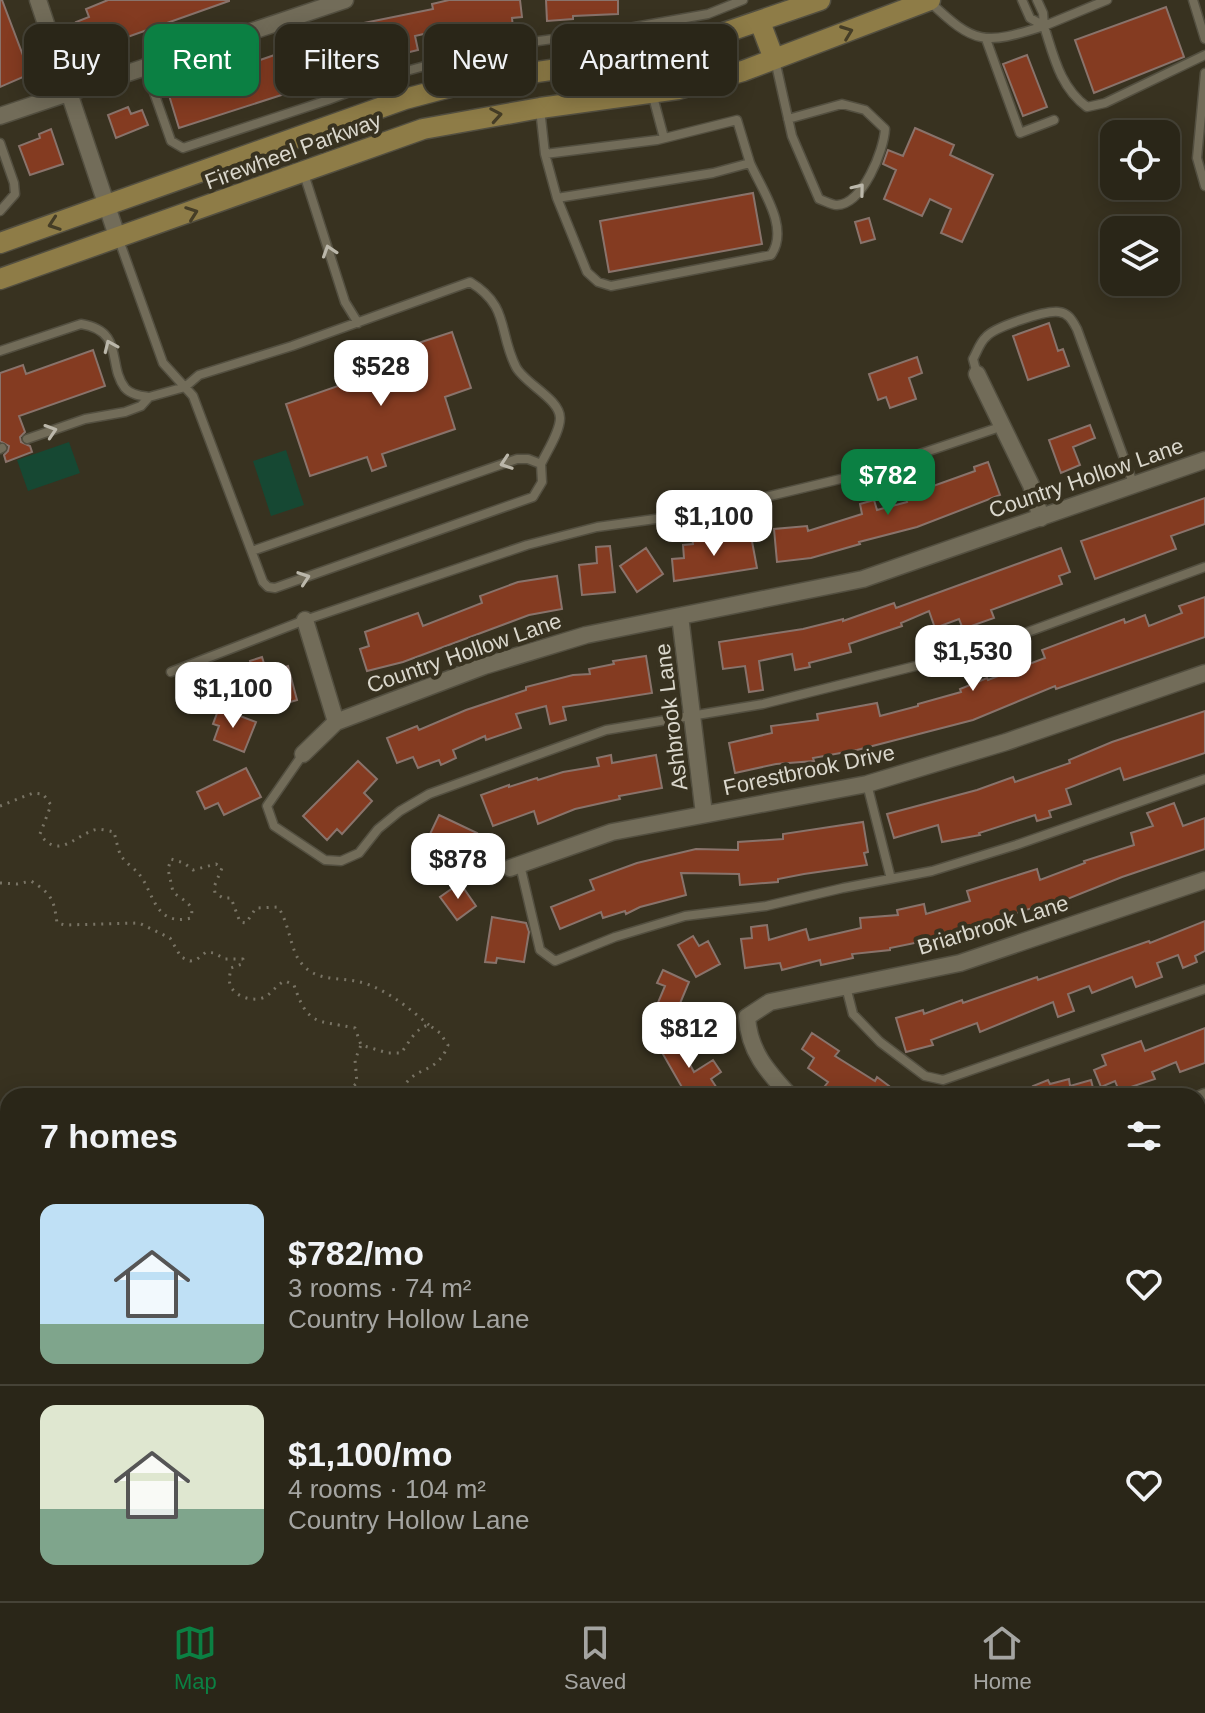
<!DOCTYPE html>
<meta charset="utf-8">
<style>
:root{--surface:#2a2618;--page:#363225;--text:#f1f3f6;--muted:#a5a5a2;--line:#464337;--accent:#0b8043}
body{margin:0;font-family:Helvetica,sans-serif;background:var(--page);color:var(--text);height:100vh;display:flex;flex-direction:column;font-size:30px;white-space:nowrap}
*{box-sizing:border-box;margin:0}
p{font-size:26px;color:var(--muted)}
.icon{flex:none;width:44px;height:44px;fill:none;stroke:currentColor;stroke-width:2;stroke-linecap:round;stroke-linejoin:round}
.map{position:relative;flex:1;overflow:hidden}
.panel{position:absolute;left:0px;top:1088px;width:1206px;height:514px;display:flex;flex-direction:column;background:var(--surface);border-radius:24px 24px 0 0;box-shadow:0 4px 20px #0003,0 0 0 2px var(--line)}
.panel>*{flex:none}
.banner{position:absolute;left:24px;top:24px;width:800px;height:72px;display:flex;gap:16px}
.fabs{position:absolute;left:1100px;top:120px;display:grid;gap:16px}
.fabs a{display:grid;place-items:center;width:80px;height:80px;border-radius:16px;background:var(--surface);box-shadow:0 4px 20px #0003,0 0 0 2px var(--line);font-size:40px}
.price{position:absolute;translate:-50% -68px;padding:0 18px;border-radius:16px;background:#fff;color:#222;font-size:26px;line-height:52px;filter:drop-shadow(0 2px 4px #0008)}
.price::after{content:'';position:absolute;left:50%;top:48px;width:24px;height:18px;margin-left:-12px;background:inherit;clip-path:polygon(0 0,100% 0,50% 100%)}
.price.active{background:var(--accent);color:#fff}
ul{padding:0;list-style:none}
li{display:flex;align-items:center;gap:24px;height:200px;padding:0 40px}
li+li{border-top:2px solid var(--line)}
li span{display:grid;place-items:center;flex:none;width:224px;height:160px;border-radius:16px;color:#555}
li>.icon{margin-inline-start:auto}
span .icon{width:96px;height:96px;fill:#fffc;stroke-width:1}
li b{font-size:34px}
h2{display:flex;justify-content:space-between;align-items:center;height:96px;padding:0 40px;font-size:34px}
.chip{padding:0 28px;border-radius:16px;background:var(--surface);box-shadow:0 4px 20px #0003,0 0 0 2px var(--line);font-size:28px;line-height:72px}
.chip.active{background:var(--accent);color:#fff}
.menu{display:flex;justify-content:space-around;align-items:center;height:112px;border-top:2px solid var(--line);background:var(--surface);font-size:22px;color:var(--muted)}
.menu a{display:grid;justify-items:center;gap:4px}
.menu .active{color:var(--accent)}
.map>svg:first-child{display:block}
.green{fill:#164833}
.building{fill:#843b21;stroke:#89736b;stroke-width:2}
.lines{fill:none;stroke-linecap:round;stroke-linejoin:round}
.service-casing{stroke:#534f40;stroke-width:11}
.minor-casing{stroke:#534f40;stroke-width:19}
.secondary-casing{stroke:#534f40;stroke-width:23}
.path{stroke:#797465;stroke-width:3;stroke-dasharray:2 6;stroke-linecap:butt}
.service{stroke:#726c59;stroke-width:8}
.minor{stroke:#726c59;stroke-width:16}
.secondary{stroke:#8e7c47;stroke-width:20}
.oneway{stroke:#453d26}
.oneway2{stroke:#bbb7aa}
.labels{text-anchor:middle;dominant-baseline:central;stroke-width:8;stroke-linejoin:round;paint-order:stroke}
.street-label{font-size:22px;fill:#dad7cc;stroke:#383220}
</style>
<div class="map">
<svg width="1205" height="1601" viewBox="0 0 1205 1601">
<rect width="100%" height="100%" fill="#383220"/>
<path class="green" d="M69 442 80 473 28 491 17 460Z
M286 450 304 505 271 516 253 461Z"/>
<path class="building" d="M0 0H2L30 74 0 87Z
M108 0H229V1L88 51 76 22 89 17 86 9Z
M449 0H520L522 17 512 18 513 28 460 34 461 38 444 42 441 30 415 36 418 50 393 56 392 49 344 72 342 66 314 79 316 84 179 128 168 92 309 43 311 48 359 24 433 9 432 4Z
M546 0H618V14L573 16V19L547 21Z
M1166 7 1184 57 1094 93 1075 40Z
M1027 55 1047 107 1023 116 1003 64Z
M128 107 131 114 142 110 148 125 116 138 108 115Z
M915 128 954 145 950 155 993 175 962 242 941 233 951 209 930 199 922 216 884 199 896 170 883 164 888 150 903 156Z
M51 129 63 164 30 175 19 146 40 138 39 134Z
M753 193 762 244 609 272 600 221Z
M869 218 875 239 861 243 855 222Z
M1049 323 1058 351 1063 349 1069 366 1028 380 1013 336Z
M452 332 471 388 445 397 455 429 382 454 386 466 372 471 367 457 310 476 286 404 341 385 337 375 355 369 359 381 405 365 400 349Z
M93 350 105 386 19 416 25 432 20 437 21 442 30 446 32 452 6 462 4 455 8 451 9 446 0 441V373L23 365 26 374Z
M917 357 922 373 909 378 916 399 890 408 886 397 878 400 869 374Z
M1090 425 1095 438 1073 447 1080 465 1061 473 1049 440Z
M988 462 1000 495 917 527 859 542 860 544 811 558 777 562 774 529 807 526 808 531 862 514 860 504 874 500 877 510 907 502 905 496 975 471 974 467Z
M1205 498V524L1171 536 1176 549 1095 579 1081 541Z
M710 535 711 543 751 536 757 568 674 581 672 559 684 558 683 545 693 544 692 537Z
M610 546 615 592 582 595 579 565 597 563 596 547Z
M646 548 663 574 637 592 620 566Z
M1061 548 1070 572 1059 576 1062 584 991 610 994 618 963 629 959 619 935 628 929 611 901 623 902 626 849 644 851 652 809 663 810 667 795 670 792 654 759 661 763 690 749 692 745 666 723 669 719 642 803 629 843 619V621L894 603 896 608Z
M557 576 562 609 529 615 403 662 367 671 360 649 369 646 365 632 418 613 423 626 482 603 480 596 518 582Z
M1205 597V637L1056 689 1055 686 973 720 857 750 813 758 814 761 776 764 735 773 729 743 772 733 771 726 818 720 817 714 877 703 880 716 918 706V704L961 692 960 689 987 678 988 680 1045 658 1042 650 1124 619 1125 623 1145 615 1149 626 1182 613 1179 606Z
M646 656 652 693 563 707 566 720 550 724 546 706 516 714 521 728 486 740 485 736 453 750 456 758 441 765 439 760 418 768 413 757 397 763 387 738 417 726 419 730 466 710 526 690V687L573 675 590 674 589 669 614 664 613 661Z
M262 657 267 673 288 666 297 700 266 709 261 694 247 698 241 677 253 674 250 661Z
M219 708 256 722 244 752 214 740 219 726 213 724Z
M1205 711V753L1124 780 1120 768 1066 789 1071 804 1049 811 1051 817 1037 821 1035 815 979 833 980 835 942 842 938 825 894 838 887 814 977 790 1013 777 1015 782 1070 763 1069 760 1112 742Z
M611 755 612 763 656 755 662 788 619 796 620 799 575 809 538 824 534 811 493 826 481 795 509 785V787L537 778 538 780 563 772 599 766 597 758Z
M358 761 377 779 364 793 372 801 342 834 337 829 327 840 303 816Z
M246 768 261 797 224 815 218 803 205 809 197 792Z
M1174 803 1183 826 1205 818V849L1122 877 1055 904 1054 901 939 938 890 948V950L852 954 853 958 821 965 820 960 782 970 780 963 745 968 741 939 752 938 751 927 767 925 769 940 806 929 809 940 861 928 860 918 898 915 897 910 924 904 926 914 970 901 967 891 1037 869 1040 880 1085 863 1084 861 1134 845 1131 833 1153 826 1147 813Z
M439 815 477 833 460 869 422 851Z
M863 822 868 852 864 853 867 865 804 874 778 879V882L740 885 739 874 681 873 686 895 640 907 626 914 625 911 603 918 601 912 560 929 551 907 594 890 590 880 637 863 696 849 738 850V842L783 839V834Z
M460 883 476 906 457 920 440 897Z
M492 917 526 923 529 932 524 962 497 958 496 963 485 962Z
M1205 921V951L1195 956 1197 962 1183 968 1178 955 1157 963 1162 977 1136 987 1132 977 1092 993 1089 986 1068 994 1074 1011 1058 1017 1053 1002 980 1032 977 1023 931 1040 933 1045 906 1052 896 1018 923 1010 924 1014 962 1000 963 1003 1037 977 1038 980 1149 941 1150 943Z
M693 936 699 946 708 941 720 964 696 977 678 945Z
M663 970 689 982 676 1013 657 1005 665 986 657 983Z
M1205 1028V1063L1180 1072 1176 1062 1152 1072 1155 1079 1119 1091 1115 1081 1101 1087 1094 1070 1106 1065 1102 1055 1141 1041 1145 1051Z
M673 1033 694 1072 713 1060 721 1072 711 1079 722 1096H687L656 1042Z
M812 1033 839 1051 835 1056 875 1081 877 1077 889 1086 882 1096H841L825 1086 828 1082 808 1068 814 1058 802 1049Z
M1069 1079 1070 1086 1091 1080 1095 1096H1037L1033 1086 1048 1080 1050 1084Z"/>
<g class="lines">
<defs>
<path id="service" d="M1022 0 1030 18 1044 26 1043 13 1037 0
M1107 0 1044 26C1054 57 1060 87 1087 107L1105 103 1205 55
M1193 0 1205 39
M929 1C975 45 984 45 1044 26
M986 39 1020 133 1054 120
M775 60 792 136 819 199C825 201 832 205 837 205 863 204 884 150 885 129L865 110 842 104 788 119
M145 67 171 141 183 148 328 100 399 73 495 47 618 30 708 14 743 0
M1205 73 1197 158 1205 186
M652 93 664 138
M540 109 545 154 557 198 713 173 750 163 737 120 657 140 545 154
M0 143 14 183 15 194 0 211
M304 174 345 302 358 323
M557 198 587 272 598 282 611 286 771 255C790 228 762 190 750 163
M119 240 163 363 193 396 263 582 268 587 275 588 533 497 542 482 541 464 528 459H517L252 551
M0 351 81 324C125 331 107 365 125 388 131 395 142 396 149 397
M977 374 973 359C977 352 980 342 986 337 994 327 1046 310 1059 312 1069 313 1073 322 1077 329L1133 483
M27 439 85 419 125 412 141 406 149 397 185 387 199 375 292 346 470 282C510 306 498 332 516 367 525 384 560 399 560 418 560 432 547 451 541 464
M0 449 2 448
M171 672 305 620 527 545 597 527 699 513 857 475 1003 426
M303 754 267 806 274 826 325 860 341 861 359 853 378 829 400 811 429 794 606 730 763 704 976 651 1205 567
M867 784 891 879
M520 865 540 950 555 961 615 937 685 916 766 906 843 888 932 871 1016 845 1205 779
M846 987 853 1014 880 1042 925 1076 943 1080 1205 989
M1198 1420 1205 1437"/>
<path id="minor" d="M38 0 118 239
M0 116 345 0
M977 374 1031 485 1041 518
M680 616 704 814
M305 620 336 722
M303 754 336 722 484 666 586 635 863 579 1205 460
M510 868 612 832 867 784 1006 742 1205 673
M790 1096C767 1071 749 1051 747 1017L770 1002 960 963 1205 880
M1198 1100 1205 1097
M1198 1144 1205 1163
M1156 1594 1158 1601"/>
<path id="secondary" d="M760 22 774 59
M0 243 405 99 473 81 628 59 680 48 820 0
M0 279 423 129 540 108 678 89 743 71 930 0"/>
</defs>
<use href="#service" class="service-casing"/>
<use href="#minor" class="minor-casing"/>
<use href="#secondary" class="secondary-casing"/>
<path class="path" d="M0 806 33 793 43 794 51 805 40 834C58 860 73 837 94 830 100 828 108 831 114 832 116 839 118 850 121 856 126 863 134 868 139 874 154 892 154 927 191 918 195 903 183 901 173 892L168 869 171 859 184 863 193 870 216 864 222 868 214 887 215 893 223 898H231L240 922 246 923 256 908 278 907C290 924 290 951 302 964 317 982 340 977 360 982 385 988 410 1009 429 1025
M0 883 17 884 31 881C52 894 54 900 57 923L65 925 139 923 170 938 181 957 190 961 196 960 206 952 214 953 225 959H243L242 964 231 968C230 974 228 981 231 987 237 998 255 1002 265 997 273 992 276 985 285 981L294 985C308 1026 316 1020 355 1028L361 1045
M342 1096 357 1083 355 1060 361 1045 388 1053H401C409 1043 415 1028 429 1025L440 1033 448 1045C436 1078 412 1062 399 1096
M422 1096 426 1088 445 1096
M0 1493 8 1498
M0 1591 8 1583
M84 1594 95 1601
M142 1594 151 1601
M45 1601 49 1594"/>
<use href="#service" class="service"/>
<use href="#minor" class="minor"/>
<use href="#secondary" class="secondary"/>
</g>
<defs><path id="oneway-chevron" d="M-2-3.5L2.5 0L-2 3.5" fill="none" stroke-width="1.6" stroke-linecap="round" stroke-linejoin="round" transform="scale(2)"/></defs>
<g class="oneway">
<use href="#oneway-chevron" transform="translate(847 32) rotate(-21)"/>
<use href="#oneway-chevron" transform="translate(496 115) rotate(-10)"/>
<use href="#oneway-chevron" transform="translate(192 213) rotate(-20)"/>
<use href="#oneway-chevron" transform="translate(54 224) rotate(161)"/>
</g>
<g class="oneway2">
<use href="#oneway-chevron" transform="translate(859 189) rotate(-51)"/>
<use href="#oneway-chevron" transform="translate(329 251) rotate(-108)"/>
<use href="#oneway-chevron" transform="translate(110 346) rotate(-114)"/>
<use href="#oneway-chevron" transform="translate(51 431) rotate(-18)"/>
<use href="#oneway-chevron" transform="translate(506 463) rotate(161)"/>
<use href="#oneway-chevron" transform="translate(304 578) rotate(-19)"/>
</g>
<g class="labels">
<g class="street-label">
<text transform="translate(293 151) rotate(-20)">Firewheel Parkway</text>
<text transform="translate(1086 478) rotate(-19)">Country Hollow Lane</text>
<text transform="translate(464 653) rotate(-19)">Country Hollow Lane</text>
<text transform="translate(671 717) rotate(-97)">Ashbrook Lane</text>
<text transform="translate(809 770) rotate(-12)">Forestbrook Drive</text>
<text transform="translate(993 925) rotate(-17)">Briarbrook Lane</text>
</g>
</g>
</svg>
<div class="fabs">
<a><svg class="icon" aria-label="locate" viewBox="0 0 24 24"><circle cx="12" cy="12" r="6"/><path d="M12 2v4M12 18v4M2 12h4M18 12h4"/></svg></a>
<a><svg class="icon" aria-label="layers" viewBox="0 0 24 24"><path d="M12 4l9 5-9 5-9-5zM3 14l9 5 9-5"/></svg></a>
</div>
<b class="price" style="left:381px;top:408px">$528</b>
<b class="price active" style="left:888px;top:517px">$782</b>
<b class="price" style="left:714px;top:558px">$1,100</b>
<b class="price" style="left:973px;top:693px">$1,530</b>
<b class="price" style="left:233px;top:730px">$1,100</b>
<b class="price" style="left:458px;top:901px">$878</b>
<b class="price" style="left:689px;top:1070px">$812</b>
<div class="banner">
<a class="chip">Buy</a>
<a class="chip active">Rent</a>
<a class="chip">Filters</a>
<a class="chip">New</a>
<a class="chip">Apartment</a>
</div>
<section class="panel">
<h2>7 homes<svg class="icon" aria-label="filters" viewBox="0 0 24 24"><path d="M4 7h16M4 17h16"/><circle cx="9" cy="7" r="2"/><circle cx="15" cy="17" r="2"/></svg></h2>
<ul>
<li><span style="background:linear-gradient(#bfe0f5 75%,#7fa58c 0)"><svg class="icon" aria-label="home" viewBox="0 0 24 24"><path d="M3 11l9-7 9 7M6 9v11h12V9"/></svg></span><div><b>$782/mo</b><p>3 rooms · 74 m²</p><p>Country Hollow Lane</p></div><svg class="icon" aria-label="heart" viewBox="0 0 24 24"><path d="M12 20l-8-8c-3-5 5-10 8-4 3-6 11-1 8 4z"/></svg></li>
<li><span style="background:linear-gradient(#dfe7d0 65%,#7fa58c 0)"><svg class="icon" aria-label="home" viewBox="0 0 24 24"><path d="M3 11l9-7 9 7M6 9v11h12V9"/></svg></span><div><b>$1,100/mo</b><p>4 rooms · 104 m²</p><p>Country Hollow Lane</p></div><svg class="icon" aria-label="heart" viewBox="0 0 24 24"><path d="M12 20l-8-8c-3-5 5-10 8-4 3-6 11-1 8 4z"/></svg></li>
</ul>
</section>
</div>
<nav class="menu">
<a class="active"><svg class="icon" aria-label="map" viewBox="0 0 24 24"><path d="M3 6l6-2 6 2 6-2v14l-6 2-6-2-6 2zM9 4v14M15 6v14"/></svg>Map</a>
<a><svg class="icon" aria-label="saved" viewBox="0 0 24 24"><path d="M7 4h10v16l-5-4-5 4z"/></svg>Saved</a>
<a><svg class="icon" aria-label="home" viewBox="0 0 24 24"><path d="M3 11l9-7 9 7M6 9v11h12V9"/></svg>Home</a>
</nav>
